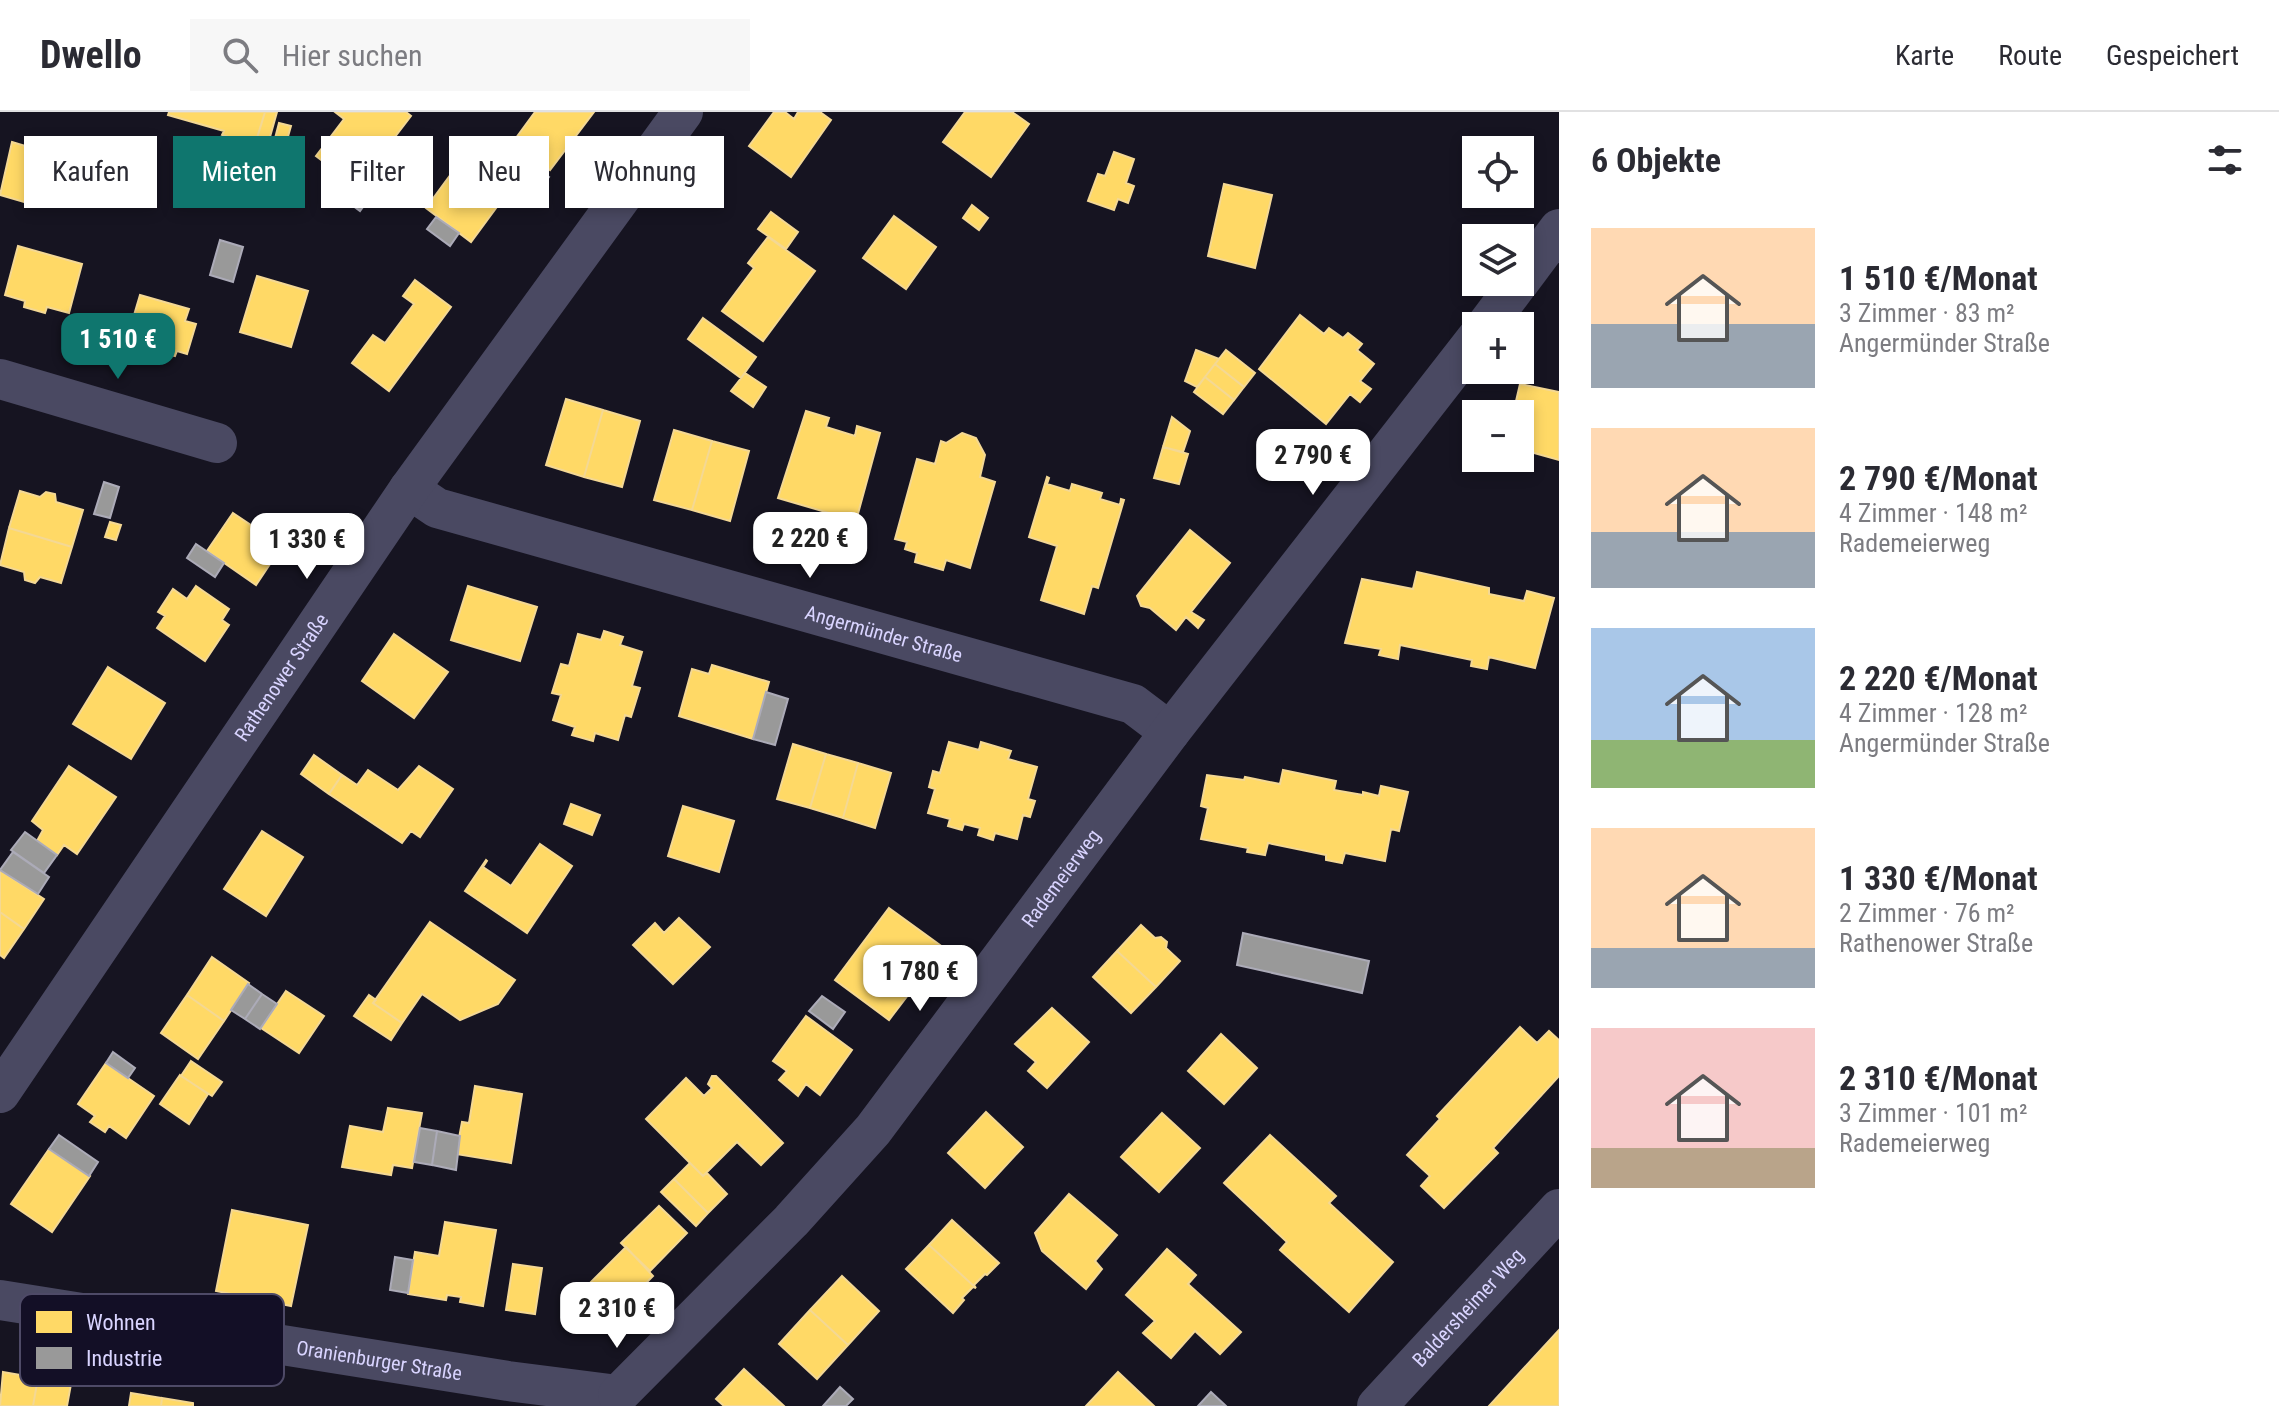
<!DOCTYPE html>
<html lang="de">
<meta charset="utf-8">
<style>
:root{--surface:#fff;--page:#f7f7f7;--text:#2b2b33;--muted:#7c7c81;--line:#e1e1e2;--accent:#0f766e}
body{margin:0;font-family:"Roboto Condensed",sans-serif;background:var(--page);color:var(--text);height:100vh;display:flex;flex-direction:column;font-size:30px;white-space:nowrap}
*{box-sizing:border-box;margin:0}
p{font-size:26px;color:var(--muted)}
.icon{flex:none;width:44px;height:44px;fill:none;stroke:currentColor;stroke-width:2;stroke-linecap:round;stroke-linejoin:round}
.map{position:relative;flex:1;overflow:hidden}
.panel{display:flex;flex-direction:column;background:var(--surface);width:720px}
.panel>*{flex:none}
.hud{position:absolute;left:24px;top:24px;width:760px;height:72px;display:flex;gap:16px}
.fabs{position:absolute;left:1462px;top:24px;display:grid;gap:16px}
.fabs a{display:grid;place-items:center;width:72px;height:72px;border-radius:0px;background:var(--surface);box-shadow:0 4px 12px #0003;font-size:40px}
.price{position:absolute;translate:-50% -68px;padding:0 18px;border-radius:16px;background:#fff;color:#222;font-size:26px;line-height:52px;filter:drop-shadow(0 2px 4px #0008)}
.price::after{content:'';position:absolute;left:50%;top:48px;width:24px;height:18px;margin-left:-12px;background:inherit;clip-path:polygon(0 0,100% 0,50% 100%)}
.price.active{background:var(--accent);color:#fff}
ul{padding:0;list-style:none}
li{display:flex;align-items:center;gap:24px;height:200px;padding:0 32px}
li span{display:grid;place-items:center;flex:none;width:224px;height:160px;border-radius:0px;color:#555}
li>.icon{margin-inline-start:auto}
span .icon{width:96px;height:96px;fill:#fffc;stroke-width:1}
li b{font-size:34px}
h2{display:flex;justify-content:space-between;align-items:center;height:96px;padding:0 32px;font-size:34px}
.pill{padding:0 28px;border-radius:0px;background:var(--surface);box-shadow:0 4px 12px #0003;font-size:28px;line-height:72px}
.pill.active{background:var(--accent);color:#fff}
header{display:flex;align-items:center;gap:48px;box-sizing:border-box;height:112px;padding:0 40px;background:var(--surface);border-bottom:2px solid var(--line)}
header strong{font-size:38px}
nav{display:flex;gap:44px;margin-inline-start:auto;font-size:28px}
.search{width:560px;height:72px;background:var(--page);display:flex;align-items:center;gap:20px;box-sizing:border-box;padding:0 28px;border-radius:0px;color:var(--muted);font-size:30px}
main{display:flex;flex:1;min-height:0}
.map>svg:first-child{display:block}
.homes{fill:#ffd966;stroke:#f4d894;stroke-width:2}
.industry{fill:#999;stroke:#acabb8;stroke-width:2}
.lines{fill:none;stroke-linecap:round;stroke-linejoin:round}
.street{stroke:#4a4962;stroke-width:40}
.labels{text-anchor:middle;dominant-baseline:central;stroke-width:8;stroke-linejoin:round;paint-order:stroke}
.street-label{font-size:20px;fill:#d9d4ff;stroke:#130f26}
.key{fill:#130f26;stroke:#4e4a67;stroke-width:2}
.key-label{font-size:22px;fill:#d9d4ff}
</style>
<header>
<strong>Dwello</strong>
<div class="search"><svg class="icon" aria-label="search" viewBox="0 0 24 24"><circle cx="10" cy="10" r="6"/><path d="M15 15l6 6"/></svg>Hier suchen</div>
<nav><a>Karte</a><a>Route</a><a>Gespeichert</a></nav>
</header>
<main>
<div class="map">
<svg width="1559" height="1294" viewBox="0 0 1559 1294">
<rect width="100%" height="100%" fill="#161421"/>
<path class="homes" d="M169 0H265L255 33 222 23 224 19 168 3Z
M265 0H277L268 32 256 29Z
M335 0H406L411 4 388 34 383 31 353 72 316 44 344 7Z
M535 0H594L550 58 513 30Z
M774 0H785L794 7 798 0H820L831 8 791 65 749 34Z
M965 0H1012L1029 12 991 65 943 30Z
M279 11 291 14 283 42 273 34Z
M12 30 45 40 31 92 0 83Z
M1114 40 1134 47 1126 71 1134 74 1128 91 1118 87 1114 98 1088 89 1098 62 1105 64Z
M457 54 502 88 471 130 426 96Z
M1224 72 1272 83 1255 156 1208 144Z
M972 93 988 106 979 118 963 106Z
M771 100 798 120 786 137 758 117Z
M894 104 936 135 906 177 863 146Z
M768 125 815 159 763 229 722 199 754 156 748 151Z
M18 134 82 152 69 201 47 195 45 201 24 195 25 189 5 183Z
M257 164 308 179 291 235 240 220Z
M415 168 451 195 389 279 352 251 373 223 385 231 414 192 403 184Z
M140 183 189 197 185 209 196 212 187 242 177 239 175 244 146 236 134 235 126 230Z
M1300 203 1324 222 1329 216 1343 226 1348 221 1362 232 1357 238 1374 252 1360 269 1371 277 1360 290 1350 282 1326 312 1259 257Z
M703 206 756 245 741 266 688 227Z
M1196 238 1219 247 1197 275 1185 269Z
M1226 238 1255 261 1244 275 1215 252Z
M1215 252 1244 275 1234 288 1205 265Z
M745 261 766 275 753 295 731 279Z
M1205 265 1234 288 1223 302 1194 280Z
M1520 272 1559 280V348L1520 337V302H1513Z
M566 287 603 298 584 365 546 353Z
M603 298 640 309 622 375 584 365Z
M806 299 829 306 826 315 855 324 857 314 880 321 856 409 778 386Z
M1172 305 1190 319 1183 340 1163 335Z
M674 318 712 329 692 398 654 388Z
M962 321 976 326 985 343 980 365 995 370 970 456 946 448 943 458 915 450 917 441 905 437 907 430 895 427 917 347 935 352 941 329 946 331Z
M712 329 749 339 730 409 692 398Z
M1163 335 1188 342 1179 372 1154 366Z
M1047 365 1049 366 1047 372 1070 379 1072 372 1102 381 1100 387 1120 393 1121 387 1124 388 1098 476 1092 474 1084 502 1041 488 1057 434 1029 425Z
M20 379 40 385 46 380 55 382 56 390 83 398 72 435 9 416Z
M233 401 282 434 256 473 207 439Z
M110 410 121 413 116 428 105 425Z
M9 416 72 435 61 471 40 465 35 471 25 468 24 460 0 453Z
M1190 418 1230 451 1191 500 1204 508 1198 516 1186 505 1176 518 1150 496 1141 494 1137 484Z
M1417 460 1489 476V482L1524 489 1527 479 1554 486 1535 556 1489 545 1487 557 1471 554 1472 548 1400 533 1398 547 1379 543 1381 537 1345 531 1362 467 1413 477Z
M196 474 229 497 222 508 229 513 205 549 157 516 165 504 158 500 173 477 187 487Z
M468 474 537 495 520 549 451 528Z
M604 519 623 525 620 533 642 540 632 574 640 576 631 605 625 603 618 628 595 621 593 629 572 623 575 615 553 608 561 583 552 581 561 552 569 554 578 522 601 528Z
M394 522 448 560 414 606 362 569Z
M712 553 769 570 753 627 679 604 692 557 709 562Z
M108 555 165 591 131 647 73 612Z
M949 630 979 638 981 630 1011 639 1008 647 1037 655 1028 687 1035 689 1030 705 1023 703 1017 727 995 721 993 728 978 723 980 716 964 712 962 718 948 714 950 707 928 701 935 677 929 675 933 659 940 661Z
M793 632 826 642 810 696 777 687Z
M826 642 858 651 843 706 810 696Z
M314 643 342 663 329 682 301 662Z
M858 651 891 661 875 716 843 706Z
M69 654 116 685 77 742 64 733 57 743 37 729 43 718 32 709Z
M419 654 453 677 420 725 411 719 402 731 329 682 342 663 357 673 368 658 398 678Z
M1283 658 1336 669 1334 678 1363 683V680L1379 684 1381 674 1408 680 1399 719 1391 717 1385 749 1345 741 1342 751 1326 748V743L1268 731 1265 743 1247 740 1248 736 1201 727 1208 696 1201 694 1207 663 1244 668 1245 665 1280 672Z
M571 692 600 703 592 723 564 712Z
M683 694 734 709 719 760 668 744Z
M262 719 303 745 266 804 224 777Z
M540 732 572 754 527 821 465 779 486 748 487 749 483 755 511 774Z
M0 758 44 787 24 817 0 800Z
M889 796 944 836 889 908 835 868Z
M0 800 24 817 4 846 0 843Z
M679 806 710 835 673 872 633 833 655 811 664 821Z
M430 810 515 868 498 892 460 908 422 882 402 911 373 891Z
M1141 813 1155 826 1161 825 1167 830 1166 836 1180 849 1156 875 1117 839Z
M1117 839 1156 875 1131 901 1093 865Z
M212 845 249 871 224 909 187 883Z
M286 879 324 904 299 941 261 916Z
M187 883 224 909 198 947 161 921Z
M369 883 376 888 373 891 402 911 391 928 354 904Z
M1052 896 1089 930 1047 976 1028 959 1036 950 1015 932Z
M806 904 852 938 820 983 806 972 798 984 779 968 787 959 773 949Z
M1520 915 1537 931 1549 919 1559 928V964L1493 1036 1498 1041 1444 1096 1421 1074 1430 1064 1407 1043 1440 1007 1437 1004Z
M1221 922 1257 956 1224 992 1188 959Z
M191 949 222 970 212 984 181 964Z
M106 951 154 984 126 1026 109 1014 105 1020 90 1010 95 1004 78 992Z
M180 963 208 982 189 1012 160 992Z
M712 964H716L783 1031 761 1053 737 1030 703 1064 646 1007 686 966 704 984 712 976 708 972Z
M475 974 522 982 511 1051 456 1042 462 1010 469 1011Z
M388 996 422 1001 412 1056 393 1053 391 1063 342 1055 350 1014 383 1020Z
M986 1000 1023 1035 985 1076 948 1041Z
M1162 1001 1200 1036 1159 1080 1121 1045Z
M1270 1023 1336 1084 1329 1091 1393 1150 1349 1200 1280 1138 1287 1130 1224 1071Z
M49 1037 90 1064 52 1120 11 1092Z
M690 1051 703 1064 707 1061 727 1082 708 1101 674 1067Z
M674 1067 708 1101 696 1114 661 1080Z
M1069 1082 1117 1123 1095 1149 1102 1157 1086 1177 1042 1139 1035 1121Z
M659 1094 687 1121 650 1159 621 1131Z
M232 1098 308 1113 291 1194 216 1179Z
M952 1108 999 1151 987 1163 985 1162 974 1173 976 1176 929 1133Z
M445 1110 496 1118 483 1194 460 1190 461 1185 447 1183 446 1188 408 1182 415 1140 439 1144Z
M929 1133 976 1176 973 1175 962 1186 964 1188 953 1201 906 1157Z
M626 1135 653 1164 616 1202 587 1174Z
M1167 1137 1196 1163 1188 1172 1241 1220 1220 1242 1195 1219 1171 1246 1143 1221 1155 1209 1126 1183Z
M513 1152 542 1156 535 1202 506 1198Z
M842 1164 879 1199 848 1233 810 1198Z
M810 1198 848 1233 817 1267 779 1232Z
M1559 1218V1294H1489Z
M744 1257 784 1294H724L716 1287Z
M3 1260 38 1266 33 1294H0Z
M1118 1260 1154 1294H1086Z
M38 1266 71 1272 67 1294H33Z
M131 1281 162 1286 161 1294H129Z
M162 1286 193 1291V1294H161Z"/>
<path class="industry" d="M522 46 549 65 540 77 513 58Z
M335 58 371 84 360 99 324 72Z
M436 105 459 121 450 134 427 117Z
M220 128 243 135 233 170 210 163Z
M104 370 119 375 110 406 94 402Z
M196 432 224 451 215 465 187 446Z
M766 580 788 587 775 633 753 627Z
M25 720 57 743 44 761 11 738Z
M13 740 49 765 38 782 0 758Z
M1243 821 1369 849 1362 881 1237 853Z
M248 872 262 882 245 907 231 898Z
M262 882 277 892 260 917 245 907Z
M822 884 845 900 833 917 809 899Z
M113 940 135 956 128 966 106 951Z
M420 1016 437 1019 432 1053 414 1050Z
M437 1019 460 1024 456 1058 432 1053Z
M59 1023 98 1050 89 1064 49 1037Z
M395 1145 413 1148 408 1181 390 1178Z
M840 1275 853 1287 846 1294H823Z
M1211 1280 1226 1294H1198Z"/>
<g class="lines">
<g class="street">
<path d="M1520 169 1559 117"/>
<path d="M1486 214 1519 170"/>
<path d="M0 267 217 331"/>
<path id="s1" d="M409 377 437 396 1133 592 1170 620"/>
<path id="s2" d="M0 981 409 377 683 0"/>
<path id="s3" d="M0 1188 508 1269 618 1283"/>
<path id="s4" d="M618 1283 791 1109 873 1018 1170 620 1476 227"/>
<path id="s5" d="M1377 1294 1559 1097"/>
</g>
</g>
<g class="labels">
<g class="street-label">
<text stroke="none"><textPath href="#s1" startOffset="498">Angermünder Straße</textPath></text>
<text stroke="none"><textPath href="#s2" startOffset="502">Rathenower Straße</textPath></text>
<text stroke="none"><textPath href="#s4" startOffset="682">Rademeierweg</textPath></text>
<text stroke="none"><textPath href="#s5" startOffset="134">Baldersheimer Weg</textPath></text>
<text stroke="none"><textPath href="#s3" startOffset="384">Oranienburger Straße</textPath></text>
</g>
</g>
<rect x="20" y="1182" width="264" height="92" rx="12" class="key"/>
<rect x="36" y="1199" width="36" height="22" fill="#ffd966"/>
<rect x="36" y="1235" width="36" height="22" fill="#999"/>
<g class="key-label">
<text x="86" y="1218">Wohnen</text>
<text x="86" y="1254">Industrie</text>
</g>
</svg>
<div class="fabs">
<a><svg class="icon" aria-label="locate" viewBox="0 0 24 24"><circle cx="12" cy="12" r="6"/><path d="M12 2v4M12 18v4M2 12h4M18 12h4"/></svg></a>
<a><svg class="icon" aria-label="layers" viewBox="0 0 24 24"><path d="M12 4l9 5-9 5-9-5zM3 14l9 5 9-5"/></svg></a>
<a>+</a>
<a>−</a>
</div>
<b class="price active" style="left:118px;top:269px">1 510 €</b>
<b class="price" style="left:1313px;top:385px">2 790 €</b>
<b class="price" style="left:810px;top:468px">2 220 €</b>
<b class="price" style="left:307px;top:469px">1 330 €</b>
<b class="price" style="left:920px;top:901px">1 780 €</b>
<b class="price" style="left:617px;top:1238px">2 310 €</b>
<div class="hud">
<a class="pill">Kaufen</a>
<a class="pill active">Mieten</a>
<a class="pill">Filter</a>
<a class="pill">Neu</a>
<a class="pill">Wohnung</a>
</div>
</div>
<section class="panel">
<h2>6 Objekte<svg class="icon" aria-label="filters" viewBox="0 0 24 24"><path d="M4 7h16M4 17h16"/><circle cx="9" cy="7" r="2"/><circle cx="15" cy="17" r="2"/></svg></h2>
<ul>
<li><span style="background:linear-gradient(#ffd9b3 60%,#9aa5b1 0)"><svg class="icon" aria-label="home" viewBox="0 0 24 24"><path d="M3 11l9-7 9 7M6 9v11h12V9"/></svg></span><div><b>1 510 €/Monat</b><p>3 Zimmer · 83 m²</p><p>Angermünder Straße</p></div></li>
<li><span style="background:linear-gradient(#ffd9b3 65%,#9aa5b1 0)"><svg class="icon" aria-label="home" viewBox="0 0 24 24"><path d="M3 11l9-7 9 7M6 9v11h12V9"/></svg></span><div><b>2 790 €/Monat</b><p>4 Zimmer · 148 m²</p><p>Rademeierweg</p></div></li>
<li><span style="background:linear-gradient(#a9c7e8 70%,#8fb573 0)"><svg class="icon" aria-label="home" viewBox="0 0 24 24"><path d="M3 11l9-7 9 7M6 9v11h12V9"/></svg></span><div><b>2 220 €/Monat</b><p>4 Zimmer · 128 m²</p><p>Angermünder Straße</p></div></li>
<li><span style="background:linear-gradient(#ffd9b3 75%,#9aa5b1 0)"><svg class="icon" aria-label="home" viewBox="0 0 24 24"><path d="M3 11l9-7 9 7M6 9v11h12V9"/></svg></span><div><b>1 330 €/Monat</b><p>2 Zimmer · 76 m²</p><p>Rathenower Straße</p></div></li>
<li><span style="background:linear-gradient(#f6c9c9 75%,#b9a48a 0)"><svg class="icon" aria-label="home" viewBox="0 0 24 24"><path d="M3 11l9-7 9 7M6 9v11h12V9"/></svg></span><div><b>2 310 €/Monat</b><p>3 Zimmer · 101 m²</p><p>Rademeierweg</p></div></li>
</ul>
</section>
</main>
